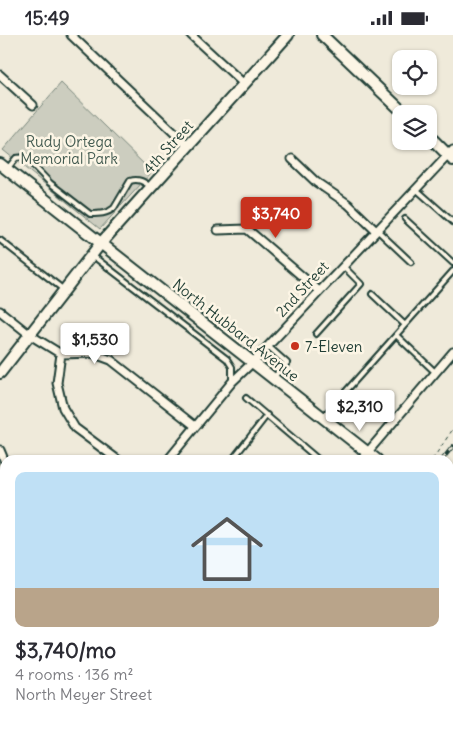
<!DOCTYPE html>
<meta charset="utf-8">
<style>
:root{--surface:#fff;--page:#f2f2f3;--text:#2b2b33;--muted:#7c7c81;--accent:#c8321e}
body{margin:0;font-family:Delius,sans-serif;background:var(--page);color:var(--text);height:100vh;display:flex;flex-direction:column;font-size:19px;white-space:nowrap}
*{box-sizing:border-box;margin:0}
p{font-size:16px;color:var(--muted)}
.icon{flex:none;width:28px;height:28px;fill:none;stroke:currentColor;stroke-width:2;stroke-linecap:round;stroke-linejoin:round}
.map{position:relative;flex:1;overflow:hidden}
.panel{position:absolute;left:0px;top:420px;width:454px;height:275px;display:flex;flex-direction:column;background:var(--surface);border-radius:15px 15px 0 0;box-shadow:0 1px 4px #0004}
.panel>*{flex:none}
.fabs{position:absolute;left:392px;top:15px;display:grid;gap:10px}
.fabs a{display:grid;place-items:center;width:45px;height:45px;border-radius:10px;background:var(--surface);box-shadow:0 1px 4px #0004;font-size:25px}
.price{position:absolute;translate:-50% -42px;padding:0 11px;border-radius:5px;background:#fff;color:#222;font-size:16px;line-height:32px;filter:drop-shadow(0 1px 2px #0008)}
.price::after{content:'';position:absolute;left:50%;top:30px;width:15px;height:11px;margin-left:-8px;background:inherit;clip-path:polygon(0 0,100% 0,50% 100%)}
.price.on{background:var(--accent);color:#fff}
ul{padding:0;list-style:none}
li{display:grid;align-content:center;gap:10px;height:265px;padding:0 15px}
li span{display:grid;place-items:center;height:155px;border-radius:10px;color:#555}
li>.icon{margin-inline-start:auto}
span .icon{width:90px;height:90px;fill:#fffc;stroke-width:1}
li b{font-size:21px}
.status{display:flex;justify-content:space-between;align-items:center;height:35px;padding:0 25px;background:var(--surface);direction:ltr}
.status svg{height:14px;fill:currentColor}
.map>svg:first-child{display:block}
.green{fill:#cccdbf;stroke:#76857a}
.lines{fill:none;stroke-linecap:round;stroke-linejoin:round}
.stream{stroke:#6c7d71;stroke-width:2}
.lane-casing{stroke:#1f3d34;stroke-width:8}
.street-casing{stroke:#1f3d34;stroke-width:11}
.secondary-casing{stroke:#1f3d34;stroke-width:14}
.primary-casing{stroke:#1f3d34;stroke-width:15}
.path{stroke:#1f3d34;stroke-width:1;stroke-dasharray:4 4;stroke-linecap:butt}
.lane{stroke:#fcf5e5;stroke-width:4}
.street{stroke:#fcf5e5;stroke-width:7}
.secondary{stroke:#fcf5e5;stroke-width:10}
.primary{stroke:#fcf5e5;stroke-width:11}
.rail-casing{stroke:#1f3d34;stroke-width:4}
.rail{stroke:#fcf5e5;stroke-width:2;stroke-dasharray:5.5;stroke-linecap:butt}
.poi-dot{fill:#c8321e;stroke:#fcf5e5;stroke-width:2}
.labels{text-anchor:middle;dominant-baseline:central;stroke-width:5;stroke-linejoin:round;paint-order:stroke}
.park-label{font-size:15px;fill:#425a50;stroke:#fcf5e5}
.street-label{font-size:15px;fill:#1f3d34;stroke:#fcf5e5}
.poi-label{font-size:15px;fill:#1f3d34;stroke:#fcf5e5;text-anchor:start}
</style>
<div class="status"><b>15:49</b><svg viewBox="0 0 49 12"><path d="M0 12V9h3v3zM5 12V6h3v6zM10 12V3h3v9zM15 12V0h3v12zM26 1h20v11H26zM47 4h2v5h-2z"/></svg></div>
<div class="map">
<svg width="453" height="695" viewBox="0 0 453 695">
<rect width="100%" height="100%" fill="#efeada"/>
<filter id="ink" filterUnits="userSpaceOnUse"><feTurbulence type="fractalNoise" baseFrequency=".02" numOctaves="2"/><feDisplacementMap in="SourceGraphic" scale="10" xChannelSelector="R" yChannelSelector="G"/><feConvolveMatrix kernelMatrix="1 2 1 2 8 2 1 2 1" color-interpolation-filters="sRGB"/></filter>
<g filter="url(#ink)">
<path class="green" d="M61 48 152 137 100 194 3 115Z"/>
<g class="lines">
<path class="stream" d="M449 689 453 690"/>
<defs>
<path id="lane" d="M8 133 16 123 25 122 50 148 90 179C99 179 107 179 114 173L130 146C139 143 144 147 151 152
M416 154 453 187
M405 184 453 228
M377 195 411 227
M0 205 64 255
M93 221 227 324 232 332V347
M372 259 405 290
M316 299 361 249 343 231
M396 300 435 337
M268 311 287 328 273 343
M246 363 319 425
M323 382 453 236
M232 425 267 380
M449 554 453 559
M449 580 453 585
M0 609 5 608
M449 616 453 621
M449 634 453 639
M449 673 452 674
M126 690 132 695
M216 695 220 690"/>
<path id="street" d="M71 0 188 111
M191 0 244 49
M0 40 33 70
M292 124 316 147 348 169 376 196
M218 195 247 194 319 256
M0 276 30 300 61 319 92 318 111 325 195 391
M61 319 57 348 63 373 75 393 118 425
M0 415 5 427
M168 425 232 347 253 327 453 115
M361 425 453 317
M0 521 5 525
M0 657 5 661
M42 690 48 695
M158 695 159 690"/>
<path id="secondary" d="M322 0 405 79
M429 101 453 125
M0 129 377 425
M0 338 101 208 288 0
M449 473 453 476
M449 485 453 488
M449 573 453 570
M263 695 271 690
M301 695 308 690"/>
<path id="primary" d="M449 508 453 505
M252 695 256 690
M280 695 283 690"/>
</defs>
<use href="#lane" class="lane-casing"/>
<use href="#street" class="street-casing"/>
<use href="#secondary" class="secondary-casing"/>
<use href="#primary" class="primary-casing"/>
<path class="path" d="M432 425 453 394"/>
<use href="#lane" class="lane"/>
<use href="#street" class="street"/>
<use href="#secondary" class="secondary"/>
<use href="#primary" class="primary"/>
<defs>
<path id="rail" d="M442 425 453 411
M230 695 234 690"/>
</defs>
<use href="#rail" class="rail-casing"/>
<use href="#rail" class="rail"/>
</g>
</g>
<circle class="poi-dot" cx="295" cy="311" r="5"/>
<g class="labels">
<g class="park-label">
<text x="69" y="106">Rudy Ortega<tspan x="69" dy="17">Memorial Park</tspan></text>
</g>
<g class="street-label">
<text transform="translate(168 112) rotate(-48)">4th Street</text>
<text transform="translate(302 254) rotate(-47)">2nd Street</text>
<text transform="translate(236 295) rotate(38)">North Hubbard Avenue</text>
</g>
<g class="poi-label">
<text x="305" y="311">7-Eleven</text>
</g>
</g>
</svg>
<div class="fabs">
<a><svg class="icon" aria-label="locate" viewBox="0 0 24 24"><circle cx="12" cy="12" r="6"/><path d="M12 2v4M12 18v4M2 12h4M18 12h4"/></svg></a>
<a><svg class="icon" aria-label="layers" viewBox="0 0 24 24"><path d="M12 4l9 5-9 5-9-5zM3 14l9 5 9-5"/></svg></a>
</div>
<b class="price on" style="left:276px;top:204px">$3,740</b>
<b class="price" style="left:95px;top:330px">$1,530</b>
<b class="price" style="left:360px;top:397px">$2,310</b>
<section class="panel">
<ul>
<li><span style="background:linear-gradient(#bfe0f5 75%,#b9a48a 0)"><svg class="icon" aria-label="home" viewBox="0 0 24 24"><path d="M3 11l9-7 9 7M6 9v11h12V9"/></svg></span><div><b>$3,740/mo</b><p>4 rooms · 136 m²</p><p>North Meyer Street</p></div></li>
</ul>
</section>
</div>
